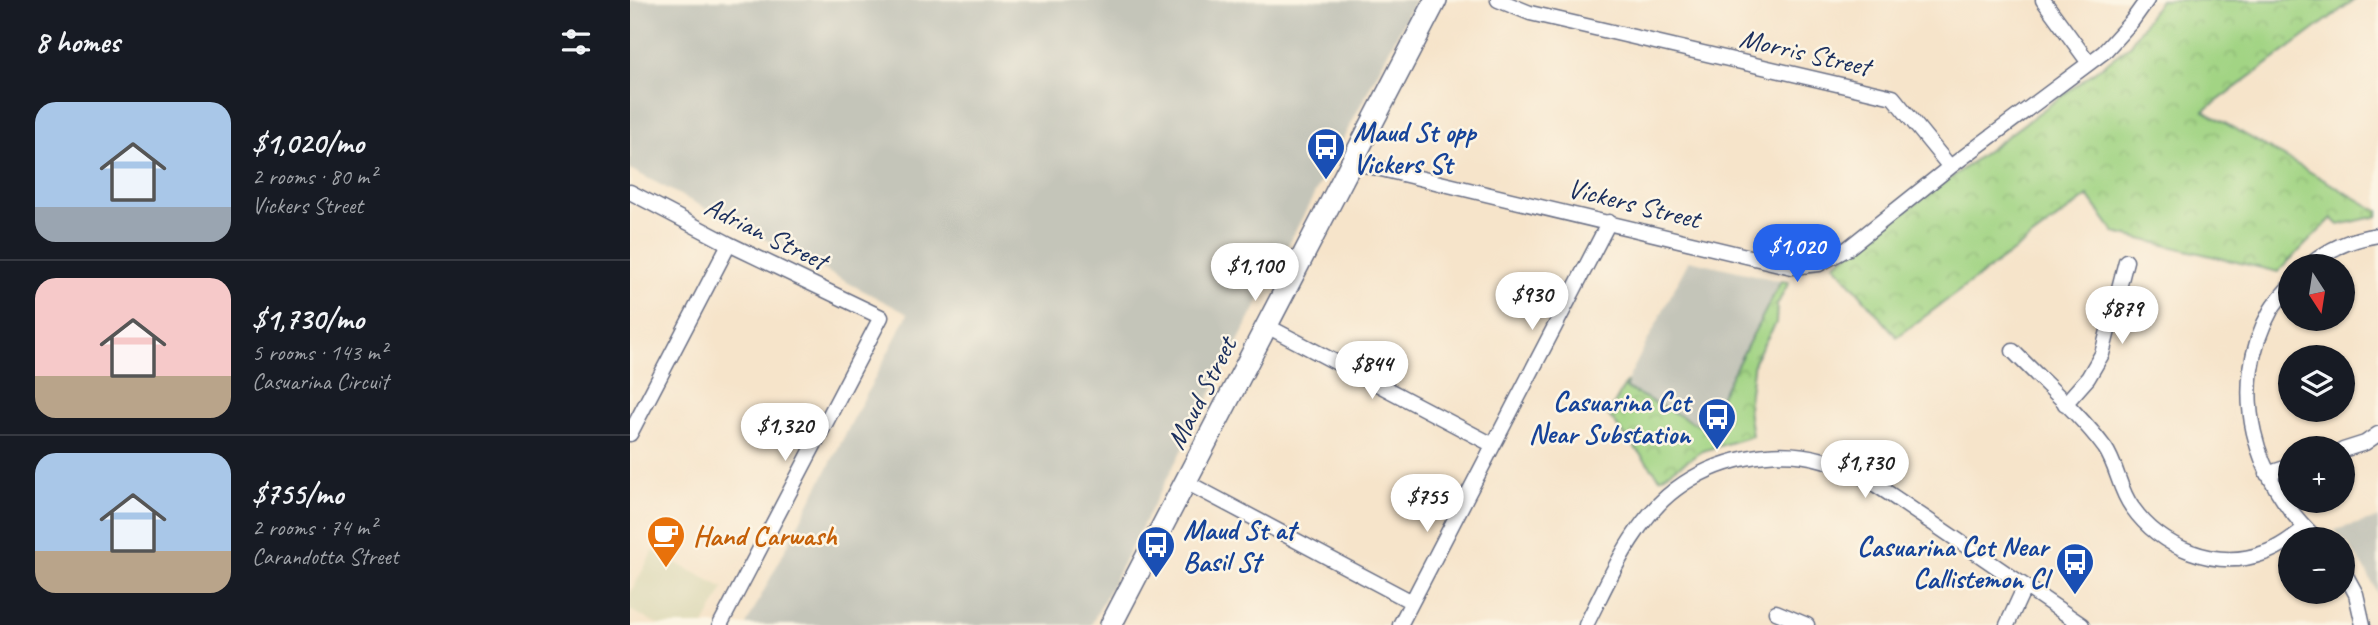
<!DOCTYPE html>
<meta charset="utf-8">
<style>
:root{--surface:#171b24;--page:#242831;--text:#f1f3f6;--muted:#9ea1a6;--line:#363941;--accent:#2563eb}
body{margin:0;font-family:Caveat,sans-serif;background:var(--page);color:var(--text);height:100vh;display:flex;flex-direction:column;font-size:26px;white-space:nowrap}
*{box-sizing:border-box;margin:0}
p{font-size:23px;color:var(--muted)}
.icon{flex:none;width:38px;height:38px;fill:none;stroke:currentColor;stroke-width:2;stroke-linecap:round;stroke-linejoin:round}
.map{position:relative;flex:1;overflow:hidden}
.details{display:flex;flex-direction:column;background:var(--surface);width:630px}
.details>*{flex:none}
.needle{width:46px;rotate:168deg}
.buttons{position:absolute;left:1648px;top:254px;display:grid;gap:14px}
.buttons a{display:grid;place-items:center;width:77px;height:77px;border-radius:50%;background:var(--surface);box-shadow:0 2px 5px #0004;font-size:35px}
.price{position:absolute;translate:-50% -60px;padding:0 16px;border-radius:24px;background:#fff;color:#222;font-size:23px;line-height:46px;filter:drop-shadow(0 2px 4px #0008)}
.price::after{content:'';position:absolute;left:50%;top:42px;width:21px;height:16px;margin-left:-10px;background:inherit;clip-path:polygon(0 0,100% 0,50% 100%)}
.price.selected{background:var(--accent);color:#fff}
ul{padding:0;list-style:none}
li{display:flex;align-items:center;gap:21px;height:175px;padding:0 35px}
li+li{border-top:2px solid var(--line)}
li span{display:grid;place-items:center;flex:none;width:196px;height:140px;border-radius:21px;color:#555}
li>.icon{margin-inline-start:auto}
span .icon{width:84px;height:84px;fill:#fffc;stroke-width:1}
li b{font-size:30px}
h2{display:flex;justify-content:space-between;align-items:center;height:84px;padding:0 35px;font-size:30px}
main{display:flex;flex:1;min-height:0}
.map>svg:first-child{display:block}
.built{fill:#e0dcbb}
.industrial{fill:#c4c5b9}
.park{fill:url(#park-crowns);stroke:#5e8271;stroke-width:2}
.lines{fill:none;stroke-linecap:round;stroke-linejoin:round}
.street-casing{stroke:#686e84;stroke-width:17}
.secondary-casing{stroke:#686e84;stroke-width:24}
.street{stroke:#fff;stroke-width:14}
.secondary{stroke:#fff;stroke-width:21}
.labels{text-anchor:middle;dominant-baseline:central;stroke-width:5;stroke-linejoin:round;paint-order:stroke}
.street-label{font-size:28px;fill:#1b2f5e;stroke:#fcf5e5}
.transit-label{font-size:28px;font-weight:bold;fill:#164399;stroke:#fcf5e5;text-anchor:start}
.food-label{font-size:28px;font-weight:bold;fill:#c56008;stroke:#fcf5e5;text-anchor:start}
</style>
<main>
<section class="details">
<h2>8 homes<svg class="icon" aria-label="filters" viewBox="0 0 24 24"><path d="M4 7h16M4 17h16"/><circle cx="9" cy="7" r="2"/><circle cx="15" cy="17" r="2"/></svg></h2>
<ul>
<li><span style="background:linear-gradient(#a9c7e8 75%,#9aa5b1 0)"><svg class="icon" aria-label="home" viewBox="0 0 24 24"><path d="M3 11l9-7 9 7M6 9v11h12V9"/></svg></span><div><b>$1,020/mo</b><p>2 rooms · 80 m²</p><p>Vickers Street</p></div></li>
<li><span style="background:linear-gradient(#f6c9c9 70%,#b9a48a 0)"><svg class="icon" aria-label="home" viewBox="0 0 24 24"><path d="M3 11l9-7 9 7M6 9v11h12V9"/></svg></span><div><b>$1,730/mo</b><p>5 rooms · 143 m²</p><p>Casuarina Circuit</p></div></li>
<li><span style="background:linear-gradient(#a9c7e8 70%,#b9a48a 0)"><svg class="icon" aria-label="home" viewBox="0 0 24 24"><path d="M3 11l9-7 9 7M6 9v11h12V9"/></svg></span><div><b>$755/mo</b><p>2 rooms · 74 m²</p><p>Carandotta Street</p></div></li>
</ul>
</section>
<div class="map">
<svg width="1748" height="625" viewBox="0 0 1748 625">
<defs>
<pattern id="park-crowns" width="20" height="18" patternUnits="userSpaceOnUse" patternTransform="scale(1.75)"><rect width="20" height="18" fill="#a2d484"/><path d="M2 6a3 3 0 1 1 6 0M12 15a3 3 0 1 1 6 0" fill="none" stroke="#8bb674"/></pattern>
</defs>
<rect width="100%" height="100%" fill="#fcf5e5"/>
<filter id="ink" filterUnits="userSpaceOnUse"><feTurbulence type="fractalNoise" baseFrequency=".0143" numOctaves="2"/><feDisplacementMap in="SourceGraphic" scale="14" xChannelSelector="R" yChannelSelector="G"/><feConvolveMatrix kernelMatrix="1 2 1 2 8 2 1 2 1" color-interpolation-filters="sRGB"/></filter>
<filter id="wash" filterUnits="userSpaceOnUse"><feTurbulence type="fractalNoise" baseFrequency=".00686" numOctaves="4" result="noise"/><feDisplacementMap in="SourceGraphic" scale="28" xChannelSelector="R" yChannelSelector="G"/><feGaussianBlur stdDeviation="1.57" result="paint"/><feColorMatrix in="noise" values="0 0 0 0 0 0 0 0 0 0 0 0 0 0 0 0 0 1.4 0 .05"/><feComposite in="paint" operator="in"/></filter>
<g filter="url(#wash)">
<rect width="100%" height="100%" fill="#f6e4ca"/>
<path class="built" d="M23 551 94 588 74 625H29L0 610V594Z"/>
<path class="industrial" d="M0 0H785L461 625H116L278 314 0 169Z
M1059 260 1151 281 1074 428 996 388 997 381Z
M1748 518V595L1735 568 1719 545 1705 530Z"/>
<path class="park" d="M1530 0H1724L1574 111 1748 211V216L1709 225 1702 218 1648 272 1485 233 1458 196 1267 337 1204 264 1498 47Z
M1151 281 1159 282 1147 305 1146 323 1124 361 1118 409 1122 436 1073 451 1030 478 978 415 997 381 996 388 1074 428Z"/>
</g>
<g filter="url(#ink)">
<g class="lines">
<defs>
<path id="street" d="M868 0 900 13 1263 97 1320 167
M1413 0 1459 63
M722 162 1162 267 1189 264 1217 249 1320 167 1474 52 1502 21 1517 0
M0 192 99 244 251 317 90 625
M1679 266C1699 248 1721 239 1748 235
M1661 285C1654 293 1646 301 1641 310 1597 388 1624 482 1687 539
M637 326 863 445
M1383 351C1413 382 1449 413 1475 448 1487 465 1489 490 1502 507 1530 547 1586 571 1634 553 1649 548 1662 538 1675 528
M1435 404 1458 378 1472 354 1496 261
M0 434 99 244
M1713 450 1735 443 1748 434
M1637 474 1661 466
M556 482 782 602
M1713 570 1726 594 1733 625
M1146 612 1177 625
M770 625 979 222
M956 625C980 578 1003 521 1046 489 1086 459 1144 446 1193 460 1231 470 1265 499 1298 520 1349 555 1401 590 1452 625
M1377 625 1395 586"/>
<path id="secondary" d="M481 625 806 0"/>
</defs>
<use href="#street" class="street-casing"/>
<use href="#secondary" class="secondary-casing"/>
<use href="#street" class="street"/>
<use href="#secondary" class="secondary"/>
</g>
</g>
<defs>
<symbol id="bus-pin" viewBox="-11 -11 22 30"><path d="M0 17L-7.5 6A9.5 9.5 0 1 1 7.5 6Z" fill="#1a4fb4" stroke="#fcf5e5"/><path d="M-5-6H5V4H4V6H2V4H-2V6H-4V4H-5ZM-3.5-4V0h7V-4ZM-3.5 1.2v1.5H-2V1.2ZM2 1.2v1.5H3.5V1.2Z" fill="#fff"/></symbol>
<symbol id="cafe-pin" viewBox="-11 -11 22 30"><path d="M0 17L-7.5 6A9.5 9.5 0 1 1 7.5 6Z" fill="#e8710a" stroke="#fcf5e5"/><path d="M-5.5-4.5H6V0H3Q3 3.5 0 3.5H-2.5Q-5.5 3.5-5.5 0ZM3-3.2v2h1.7v-2ZM-6 4.5H4V6H-6Z" fill="#fff"/></symbol>
</defs>
<g fill-rule="evenodd">
<use href="#bus-pin" x="674" y="125" width="44" height="60"/>
<use href="#bus-pin" x="1065" y="395" width="44" height="60"/>
<use href="#cafe-pin" x="14" y="513" width="44" height="60"/>
<use href="#bus-pin" x="504" y="523" width="44" height="60"/>
<use href="#bus-pin" x="1423" y="540" width="44" height="60"/>
</g>
<g class="labels">
<g class="street-label">
<text transform="translate(1175 52) rotate(13)">Morris Street</text>
<text transform="translate(1004 203) rotate(14)">Vickers Street</text>
<text transform="translate(136 233) rotate(26)">Adrian Street</text>
<text transform="translate(571 393) rotate(-63)">Maud Street</text>
</g>
<g class="transit-label">
<text x="723" y="131">Maud St opp<tspan x="723" dy="32">Vickers St</tspan></text>
<text x="1060" y="401" text-anchor="end">Casuarina Cct<tspan x="1060" dy="32">Near Substation</tspan></text>
<text x="553" y="529">Maud St at<tspan x="553" dy="32">Basil St</tspan></text>
<text x="1418" y="546" text-anchor="end">Casuarina Cct Near<tspan x="1418" dy="32">Callistemon Cl</tspan></text>
</g>
<g class="food-label">
<text x="63" y="535">Hand Carwash</text>
</g>
</g>
</svg>
<div class="buttons">
<a><svg class="needle" viewBox="-14 -14 28 28"><path d="M0-13l5 13h-10z" fill="#e53935"/><path d="M0 13l5-13h-10z" fill="#9ea1a6"/></svg></a>
<a><svg class="icon" aria-label="layers" viewBox="0 0 24 24"><path d="M12 4l9 5-9 5-9-5zM3 14l9 5 9-5"/></svg></a>
<a>+</a>
<a>−</a>
</div>
<b class="price selected" style="left:1167px;top:284px">$1,020</b>
<b class="price" style="left:625px;top:303px">$1,100</b>
<b class="price" style="left:902px;top:332px">$930</b>
<b class="price" style="left:1492px;top:346px">$879</b>
<b class="price" style="left:742px;top:401px">$844</b>
<b class="price" style="left:155px;top:463px">$1,320</b>
<b class="price" style="left:1235px;top:500px">$1,730</b>
<b class="price" style="left:797px;top:534px">$755</b>
</div>
</main>
